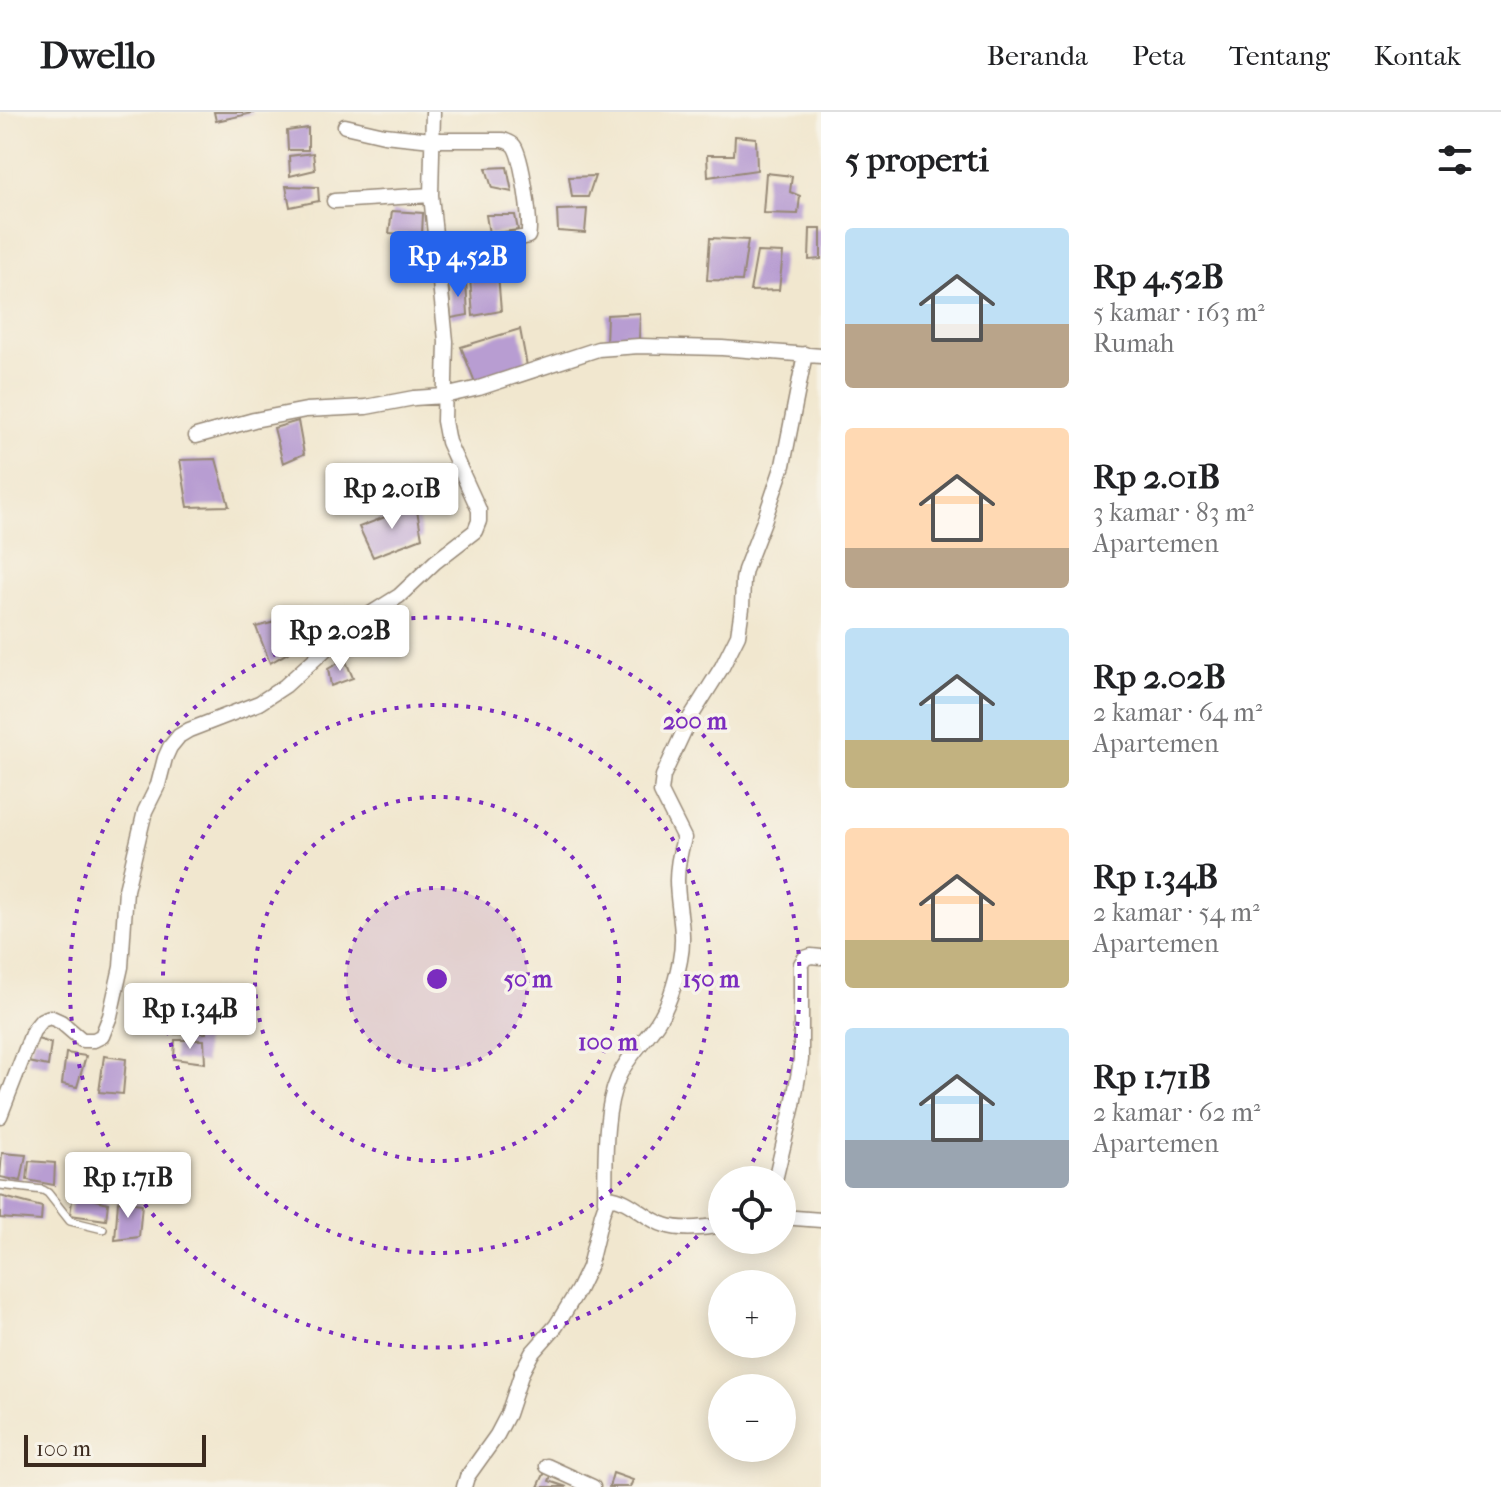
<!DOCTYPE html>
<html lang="id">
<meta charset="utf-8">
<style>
:root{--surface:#fff;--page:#f6f6f6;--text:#202124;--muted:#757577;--line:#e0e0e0;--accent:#2563eb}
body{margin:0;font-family:"IM FELL French Canon",serif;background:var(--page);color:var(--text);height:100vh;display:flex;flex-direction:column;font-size:30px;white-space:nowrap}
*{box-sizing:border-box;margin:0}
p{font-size:26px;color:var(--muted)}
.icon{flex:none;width:44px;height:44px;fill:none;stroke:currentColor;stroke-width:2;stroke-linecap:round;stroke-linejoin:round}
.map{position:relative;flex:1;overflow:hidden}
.sheet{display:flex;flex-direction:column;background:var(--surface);width:680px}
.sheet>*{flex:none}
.fabs{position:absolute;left:708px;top:1054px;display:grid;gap:16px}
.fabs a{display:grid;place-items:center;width:88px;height:88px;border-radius:50%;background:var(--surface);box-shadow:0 4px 20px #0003;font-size:40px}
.scale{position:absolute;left:24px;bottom:20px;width:182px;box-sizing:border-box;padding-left:8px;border:4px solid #3b2a1e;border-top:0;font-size:22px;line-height:28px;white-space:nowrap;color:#3b2a1e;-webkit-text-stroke:6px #f7f3e8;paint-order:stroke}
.price{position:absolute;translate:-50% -68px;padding:0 18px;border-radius:8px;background:#fff;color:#222;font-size:26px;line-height:52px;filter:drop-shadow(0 2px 4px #0008)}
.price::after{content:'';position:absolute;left:50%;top:48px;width:24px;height:18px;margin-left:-12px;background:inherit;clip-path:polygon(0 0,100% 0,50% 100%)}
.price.active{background:var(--accent);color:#fff}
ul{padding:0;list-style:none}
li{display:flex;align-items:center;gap:24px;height:200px;padding:0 24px}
li span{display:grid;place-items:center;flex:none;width:224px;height:160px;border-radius:8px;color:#555}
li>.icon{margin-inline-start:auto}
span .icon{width:96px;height:96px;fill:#fffc;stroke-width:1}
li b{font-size:34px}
h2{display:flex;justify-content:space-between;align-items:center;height:96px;padding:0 24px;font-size:34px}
header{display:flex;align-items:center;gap:48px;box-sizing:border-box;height:112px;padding:0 40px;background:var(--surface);border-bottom:2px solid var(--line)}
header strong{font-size:38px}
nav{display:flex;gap:44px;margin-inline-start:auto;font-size:28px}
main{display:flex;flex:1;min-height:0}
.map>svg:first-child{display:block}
.building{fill:#b89dd2}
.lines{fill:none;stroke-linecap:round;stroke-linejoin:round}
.lane-casing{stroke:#968876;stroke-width:10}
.street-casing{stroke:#968876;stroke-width:17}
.lane{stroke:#fff;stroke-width:7}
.street{stroke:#fff;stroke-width:14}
.ring{fill:none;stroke:#7b2cbf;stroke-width:4;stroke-dasharray:4 8}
.centre{fill:#7b2cbf;stroke:#f7f3e8;stroke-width:4}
.ring-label{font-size:24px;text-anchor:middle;font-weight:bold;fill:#7b2cbf;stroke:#f7f3e8;stroke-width:7;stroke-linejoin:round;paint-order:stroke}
</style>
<header>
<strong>Dwello</strong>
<nav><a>Beranda</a><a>Peta</a><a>Tentang</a><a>Kontak</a></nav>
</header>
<main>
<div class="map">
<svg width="821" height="1375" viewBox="0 0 821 1375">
<rect width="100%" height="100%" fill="#f7f3e8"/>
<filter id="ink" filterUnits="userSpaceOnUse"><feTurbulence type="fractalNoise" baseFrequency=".0125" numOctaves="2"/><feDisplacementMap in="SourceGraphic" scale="16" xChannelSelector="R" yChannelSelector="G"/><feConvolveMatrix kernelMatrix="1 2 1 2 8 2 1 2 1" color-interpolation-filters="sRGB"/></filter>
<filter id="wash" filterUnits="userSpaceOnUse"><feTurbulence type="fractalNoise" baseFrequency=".006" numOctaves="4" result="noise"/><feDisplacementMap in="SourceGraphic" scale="32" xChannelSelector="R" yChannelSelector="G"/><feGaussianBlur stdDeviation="1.8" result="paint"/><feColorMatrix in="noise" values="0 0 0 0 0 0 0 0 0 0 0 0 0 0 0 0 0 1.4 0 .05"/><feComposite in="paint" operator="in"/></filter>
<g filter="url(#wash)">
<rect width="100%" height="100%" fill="#f1e7cf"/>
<g id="blocks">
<path class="building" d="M214 0H253V1L216 9Z
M308 16V38H288L287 19Z
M735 24 756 26 757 58 708 65 707 43H734Z
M313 41 315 58 290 64 289 44Z
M507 55 512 80 492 76 486 56Z
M766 61 792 64 790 80 800 84 798 102 763 101Z
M595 64 588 85H572L569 65Z
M286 74 318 75 319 89 290 95Z
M587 97 585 121 558 119 557 98Z
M392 99 423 101 422 123 389 121Z
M486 103H515L518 118 489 122Z
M810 117H821V147L809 148Z
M710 126 748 128 742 169 707 168Z
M757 140 783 141 779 178 750 179Z
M498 163 501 199 473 204 470 166Z
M466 169 468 203 451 206 448 170Z
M640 201 639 228 606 232 607 203Z
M520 217 527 254 475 270 461 235Z
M298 309 304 342 283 351 274 316Z
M216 347 229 394 188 395 180 348Z
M416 393 422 426 373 445 359 415Z
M279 509 291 539 270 551 256 515Z
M345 547 353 566 331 574 328 557Z
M204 897 206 921 175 922 172 899Z
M34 926 51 931 48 954 28 950Z
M175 928H204L205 951 174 947Z
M66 941 86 944 77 975 62 972Z
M104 944 126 947 123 982 99 980Z
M2 1041 26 1043 21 1069 0 1065Z
M29 1049 55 1051 54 1073 27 1068Z
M73 1082 108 1091 106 1108 70 1103Z
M0 1084 42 1095 41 1109 0 1106Z
M118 1089 142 1092 139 1125 115 1128Z
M545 1360 552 1362 549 1369 567 1375H538Z
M613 1361 633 1368 630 1375H609Z"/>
</g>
</g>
<g filter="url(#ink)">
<use href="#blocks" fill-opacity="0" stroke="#968876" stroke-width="2"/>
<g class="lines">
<defs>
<path id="lane" d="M385 384 458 352
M0 1073 43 1078 48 1081 70 1109 103 1117"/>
<path id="street" d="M345 14 384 23 432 28H503C508 30 511 30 514 34 522 45 532 112 528 124 500 133 466 129 437 129
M334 89 431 83
M196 324 254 308 306 298 366 295 414 286 444 284 479 276 598 237 639 234 722 236 821 244
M0 1004 33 919 42 908 50 905 61 910 82 928H94L102 924 110 904 121 855 126 778 145 699 158 673 165 646 170 635 179 624 189 618 259 591 285 574 351 514 399 484 435 450 475 419 479 409V398L448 330 444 309 446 229 431 83 433 0
M775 1068 793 993 801 948V852L805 846 811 844 821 845
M605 1089C606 1051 603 1001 618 966 627 945 644 930 657 911 669 893 676 869 680 848 686 819 677 796 677 768 677 753 680 740 684 726L661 680 663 664 690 606 722 555 738 523 742 496 743 468 745 458 764 409 783 353 805 242
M782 1105 821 1108
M547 1354 593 1375
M464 1375 467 1365 497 1323 508 1302 522 1260 532 1241 556 1214 578 1178 589 1155 602 1102 608 1085C631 1087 644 1107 665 1113 682 1119 704 1116 722 1113"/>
</defs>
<use href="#lane" class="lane-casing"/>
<use href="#street" class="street-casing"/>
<use href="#lane" class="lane"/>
<use href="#street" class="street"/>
</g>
</g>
<circle cx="437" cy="867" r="91" fill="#7b2cbf" fill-opacity=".12"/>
<g class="ring">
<circle cx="437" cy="867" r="91"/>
<circle cx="437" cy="867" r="182"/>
<circle cx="437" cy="867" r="274"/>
<path d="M721 1097A365 365 0 1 1 743 1066"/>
</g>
<circle cx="437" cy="867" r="12" class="centre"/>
<g class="ring-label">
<text x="695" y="617">200 m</text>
<text x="528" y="875">50 m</text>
<text x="711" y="875">150 m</text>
<text x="608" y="938">100 m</text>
</g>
</svg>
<div class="fabs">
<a><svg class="icon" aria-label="locate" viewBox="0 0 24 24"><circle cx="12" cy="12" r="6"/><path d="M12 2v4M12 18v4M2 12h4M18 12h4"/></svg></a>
<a>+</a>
<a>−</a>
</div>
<div class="scale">100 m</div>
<b class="price active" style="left:458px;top:187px">Rp 4.52B</b>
<b class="price" style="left:392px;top:419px">Rp 2.01B</b>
<b class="price" style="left:340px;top:561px">Rp 2.02B</b>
<b class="price" style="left:190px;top:939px">Rp 1.34B</b>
<b class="price" style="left:128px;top:1108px">Rp 1.71B</b>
</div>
<section class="sheet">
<h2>5 properti<svg class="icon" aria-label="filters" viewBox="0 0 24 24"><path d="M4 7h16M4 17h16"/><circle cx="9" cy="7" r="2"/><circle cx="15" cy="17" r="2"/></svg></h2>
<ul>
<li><span style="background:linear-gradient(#bfe0f5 60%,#b9a48a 0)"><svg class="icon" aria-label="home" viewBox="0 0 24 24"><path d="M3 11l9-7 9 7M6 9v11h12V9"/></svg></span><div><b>Rp 4.52B</b><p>5 kamar · 163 m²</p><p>Rumah</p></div></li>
<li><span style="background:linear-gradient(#ffd9b3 75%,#b9a48a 0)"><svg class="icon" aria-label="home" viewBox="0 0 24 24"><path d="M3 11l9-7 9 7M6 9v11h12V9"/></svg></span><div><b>Rp 2.01B</b><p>3 kamar · 83 m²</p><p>Apartemen</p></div></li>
<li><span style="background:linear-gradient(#bfe0f5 70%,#c2b280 0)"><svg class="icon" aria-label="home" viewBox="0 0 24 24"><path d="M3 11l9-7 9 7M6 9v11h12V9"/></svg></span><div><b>Rp 2.02B</b><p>2 kamar · 64 m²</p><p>Apartemen</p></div></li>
<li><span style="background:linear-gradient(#ffd9b3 70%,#c2b280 0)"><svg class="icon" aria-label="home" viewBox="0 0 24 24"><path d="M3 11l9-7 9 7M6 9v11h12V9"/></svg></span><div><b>Rp 1.34B</b><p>2 kamar · 54 m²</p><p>Apartemen</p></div></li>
<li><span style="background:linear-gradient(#bfe0f5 70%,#9aa5b1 0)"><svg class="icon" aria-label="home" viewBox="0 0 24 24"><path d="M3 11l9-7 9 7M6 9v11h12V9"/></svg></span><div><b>Rp 1.71B</b><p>2 kamar · 62 m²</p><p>Apartemen</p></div></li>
</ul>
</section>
</main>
